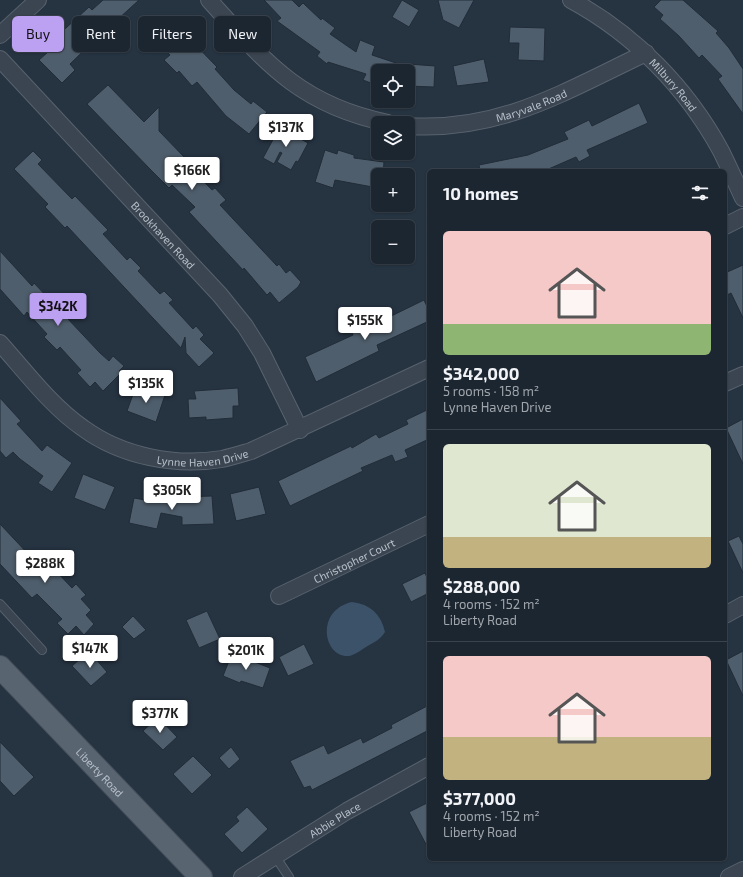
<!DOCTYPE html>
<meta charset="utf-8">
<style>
:root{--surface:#1c2631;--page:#252e39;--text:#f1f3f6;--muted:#a0a5ab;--line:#3a434d;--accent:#bca0f2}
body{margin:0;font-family:"Exo 2",sans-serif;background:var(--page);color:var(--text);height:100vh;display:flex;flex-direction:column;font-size:15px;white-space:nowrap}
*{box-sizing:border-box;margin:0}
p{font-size:13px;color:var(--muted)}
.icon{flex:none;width:22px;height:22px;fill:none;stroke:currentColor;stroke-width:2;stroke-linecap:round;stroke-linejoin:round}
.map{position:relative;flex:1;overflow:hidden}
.side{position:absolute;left:427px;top:169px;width:300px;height:692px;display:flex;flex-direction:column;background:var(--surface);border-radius:6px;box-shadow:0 1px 3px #0004,0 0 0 1px var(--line)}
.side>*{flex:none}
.guide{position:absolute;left:12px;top:16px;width:355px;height:36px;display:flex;gap:8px}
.tools{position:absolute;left:371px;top:64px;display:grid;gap:8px}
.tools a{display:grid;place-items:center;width:44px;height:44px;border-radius:6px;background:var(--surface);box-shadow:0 1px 3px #0004,0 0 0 1px var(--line);font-size:20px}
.price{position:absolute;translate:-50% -34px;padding:0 9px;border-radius:4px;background:#fff;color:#222;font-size:13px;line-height:26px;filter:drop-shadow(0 1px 2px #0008)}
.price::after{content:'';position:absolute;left:50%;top:24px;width:12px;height:9px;margin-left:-6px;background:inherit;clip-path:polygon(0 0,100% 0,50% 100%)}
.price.active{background:var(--accent);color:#111}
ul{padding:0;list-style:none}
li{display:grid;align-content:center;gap:8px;height:212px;padding:0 16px}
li+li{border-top:1px solid var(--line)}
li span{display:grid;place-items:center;height:124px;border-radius:6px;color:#555}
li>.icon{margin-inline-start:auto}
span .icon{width:72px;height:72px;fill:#fffc;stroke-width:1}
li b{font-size:17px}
h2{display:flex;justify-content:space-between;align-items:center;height:48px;padding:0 16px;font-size:17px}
.chip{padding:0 14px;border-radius:6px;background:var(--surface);box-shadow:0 1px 3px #0004,0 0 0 1px var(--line);font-size:14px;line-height:36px}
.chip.active{background:var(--accent);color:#111}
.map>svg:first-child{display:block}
.water{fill:#3c5269}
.building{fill:#4f5e6c;stroke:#212c38}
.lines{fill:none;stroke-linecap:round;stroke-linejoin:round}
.service-casing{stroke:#58636e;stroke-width:10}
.minor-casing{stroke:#58636e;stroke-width:18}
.primary-casing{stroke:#444e5a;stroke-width:24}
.service{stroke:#3b4551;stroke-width:8}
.minor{stroke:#3b4551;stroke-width:16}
.primary{stroke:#596471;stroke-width:22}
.labels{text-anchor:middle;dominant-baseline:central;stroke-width:4;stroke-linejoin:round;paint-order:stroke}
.street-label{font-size:11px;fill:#b7c0cb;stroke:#1f2a36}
</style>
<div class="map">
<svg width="743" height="877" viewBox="0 0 743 877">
<rect width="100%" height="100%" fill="#263341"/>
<path class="water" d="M352 602C370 604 381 614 385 632 380 640 374 642 366 647 361 650 355 655 349 656 323 658 315 610 352 602Z"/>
<path class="building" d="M103 0H139L116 21 121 26 107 40 101 34 70 64 75 70 62 83 39 60 48 52 44 48 89 7 92 10Z
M264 0H292L299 7 303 3 321 20 322 18 335 28 330 34 356 52 360 40 375 46 372 55 408 67V64L435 66 434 87 408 86V71H378L376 85 363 80 366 74 328 62 327 64 317 56 320 52 277 21 281 18Z
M402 0 419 10 409 27 392 17Z
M438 0H474L459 28 443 20Z
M661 0H683L718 31 716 33 729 48 743 69V114L718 79 722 76 702 55 699 58 679 36 660 19 663 15 654 7Z
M176 21 188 33 186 35 217 67 215 69 234 90 251 104 253 101 267 112 249 134 226 116 197 82 192 86 179 71 177 73 164 60 170 55 156 40Z
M510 27 545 28 544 61 518 60 519 43H509Z
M484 59 489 82 457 86 453 66Z
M108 85 144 122 159 107V131L187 160 185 162 212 190 215 188 226 200 220 205 277 266 279 264 286 273 290 270 301 282 298 287 279 303 270 292 267 295 244 268 243 270 189 212 195 207 172 185 169 188 150 169 87 104Z
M639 103 648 123 587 150 590 156 579 162 576 157 544 171H480L479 165 528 155 568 139 564 132 589 120 592 126Z
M282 123 293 128 290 133 308 143 298 162 296 161 291 170 277 162 282 153 280 152 274 164 263 158Z
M325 150 337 154 338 150 354 155V158L384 162 383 175H378V188L335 180 333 188 315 182Z
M33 151 42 160 38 164 72 199 75 196 108 230 103 234 127 260 130 257 141 268 138 271 160 294 164 291 173 300 169 303 193 329 196 326 204 335 200 339 214 353 199 367 186 353 185 337 181 348 67 226 65 228 45 207 48 204 14 169Z
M0 251 32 286 34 283 100 353 109 361 113 356 124 366 119 371 121 373 103 391 95 382 90 387 77 373 81 370 60 347 57 350 44 337 47 334 27 312 24 316 0 289Z
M743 265V318L731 293 725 296V273Z
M424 300 429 311V321L377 345 379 351 316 382 305 357 353 335 351 330 377 318 379 322Z
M136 386 165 395 156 422 127 411Z
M238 388 239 406H233V418L206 420V417L189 418 188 399H196L194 391Z
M0 398 21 421 17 424 42 451 47 445 72 463 52 492 38 483 43 476 20 459 13 452 6 458 0 451Z
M429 409V439L405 450 408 457 395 462 392 455 361 468 363 471 290 506 278 481 351 446 352 448 376 434 379 438 408 424 406 420Z
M743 419V464L726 428Z
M83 474 115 487 105 510 74 498Z
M259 487 266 514 236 521 230 494Z
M147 494 181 502V497L212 496 214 524 182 525V517L161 513 157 529 129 523 134 498 145 500Z
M0 524 31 557 37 551 72 588 76 584 86 595 81 599 91 610 86 615 94 624 84 635 76 626 68 634 57 623 62 619 37 594 32 598 0 564Z
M739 536 743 544V573L728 541Z
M425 573 429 582V593L411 602 402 584Z
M207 611 220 639 199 648 186 620Z
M133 616 146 630 134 639 122 627Z
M304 644 314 664 288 676 279 657Z
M89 651 107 672 91 686 72 666Z
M743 651V696L726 660Z
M232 653 270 668 263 688 241 681 240 683 223 676Z
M429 705V730L312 790 310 786 304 788 290 761 324 745 328 754 361 738 363 743 392 728 391 725Z
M158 717 177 737 163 750 143 731Z
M0 742 34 777 14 796 0 781Z
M231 747 240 759 229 769 219 758Z
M193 756 212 775 192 794 173 774Z
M429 802V850L409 812Z
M247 807 268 829 242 853 224 834 239 821 236 817Z"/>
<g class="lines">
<defs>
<path id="service" d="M0 604 42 650
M275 856 289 877"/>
<g id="minor">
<path d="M209 0C266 63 300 105 388 123"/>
<path id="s1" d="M571 0C634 34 687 88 721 151 729 167 736 183 743 198"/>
<path d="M0 35 38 0"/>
<path id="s2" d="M0 59 220 295 245 326 262 353 300 430"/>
<path id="s3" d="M408 126C501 132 565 91 646 53"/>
<path d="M725 226 743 217"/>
<path id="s4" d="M0 343C25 371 52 407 83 428 121 456 175 467 222 459 232 457 241 454 251 451L429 368"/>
<path d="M725 383 743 375"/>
<path id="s5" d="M279 596 429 524"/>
<path d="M725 615 743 605"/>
<path id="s6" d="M242 877 347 811 429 766"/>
<path d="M729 877 743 870"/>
</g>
<g id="primary">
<path id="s7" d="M0 667 201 877"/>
</g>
</defs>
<use href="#service" class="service-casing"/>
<use href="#minor" class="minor-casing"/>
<use href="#primary" class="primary-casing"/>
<use href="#service" class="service"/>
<use href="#minor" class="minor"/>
<use href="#primary" class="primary"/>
</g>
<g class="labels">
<g class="street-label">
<text stroke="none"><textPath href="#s1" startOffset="134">Milbury Road</textPath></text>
<text stroke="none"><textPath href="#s3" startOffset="126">Maryvale Road</textPath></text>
<text stroke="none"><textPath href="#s2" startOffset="240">Brookhaven Road</textPath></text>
<text stroke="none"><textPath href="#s4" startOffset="246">Lynne Haven Drive</textPath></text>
<text stroke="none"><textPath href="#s5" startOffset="83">Christopher Court</textPath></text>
<text stroke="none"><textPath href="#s7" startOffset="145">Liberty Road</textPath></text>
<text stroke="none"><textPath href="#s6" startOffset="109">Abbie Place</textPath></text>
</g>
</g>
</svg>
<div class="tools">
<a><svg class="icon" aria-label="locate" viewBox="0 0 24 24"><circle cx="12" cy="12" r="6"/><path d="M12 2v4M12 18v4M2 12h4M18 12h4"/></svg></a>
<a><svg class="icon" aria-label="layers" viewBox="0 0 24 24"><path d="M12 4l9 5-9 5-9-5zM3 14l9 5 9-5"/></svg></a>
<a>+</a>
<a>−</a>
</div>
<b class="price" style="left:286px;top:148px">$137K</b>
<b class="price" style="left:192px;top:191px">$166K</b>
<b class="price active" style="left:58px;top:327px">$342K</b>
<b class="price" style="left:365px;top:341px">$155K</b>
<b class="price" style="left:146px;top:404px">$135K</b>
<b class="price" style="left:172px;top:511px">$305K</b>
<b class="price" style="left:45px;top:584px">$288K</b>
<b class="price" style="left:90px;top:669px">$147K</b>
<b class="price" style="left:246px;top:671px">$201K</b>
<b class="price" style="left:160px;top:734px">$377K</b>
<div class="guide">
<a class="chip active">Buy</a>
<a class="chip">Rent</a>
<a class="chip">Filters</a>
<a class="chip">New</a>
</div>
<section class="side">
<h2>10 homes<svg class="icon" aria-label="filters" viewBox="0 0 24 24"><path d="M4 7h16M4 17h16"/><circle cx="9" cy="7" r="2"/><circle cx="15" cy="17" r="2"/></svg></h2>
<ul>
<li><span style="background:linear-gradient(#f6c9c9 75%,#8fb573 0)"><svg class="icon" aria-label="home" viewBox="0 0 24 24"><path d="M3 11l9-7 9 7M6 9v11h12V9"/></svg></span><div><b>$342,000</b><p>5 rooms · 158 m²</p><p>Lynne Haven Drive</p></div></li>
<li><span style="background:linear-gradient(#dfe7d0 75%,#c2b280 0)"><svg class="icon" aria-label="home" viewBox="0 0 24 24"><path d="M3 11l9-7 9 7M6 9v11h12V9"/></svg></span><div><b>$288,000</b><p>4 rooms · 152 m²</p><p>Liberty Road</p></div></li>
<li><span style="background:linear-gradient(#f6c9c9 65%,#c2b280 0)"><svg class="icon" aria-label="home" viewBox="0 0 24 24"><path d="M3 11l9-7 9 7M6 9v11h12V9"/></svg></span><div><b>$377,000</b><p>4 rooms · 152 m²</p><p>Liberty Road</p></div></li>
</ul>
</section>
</div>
